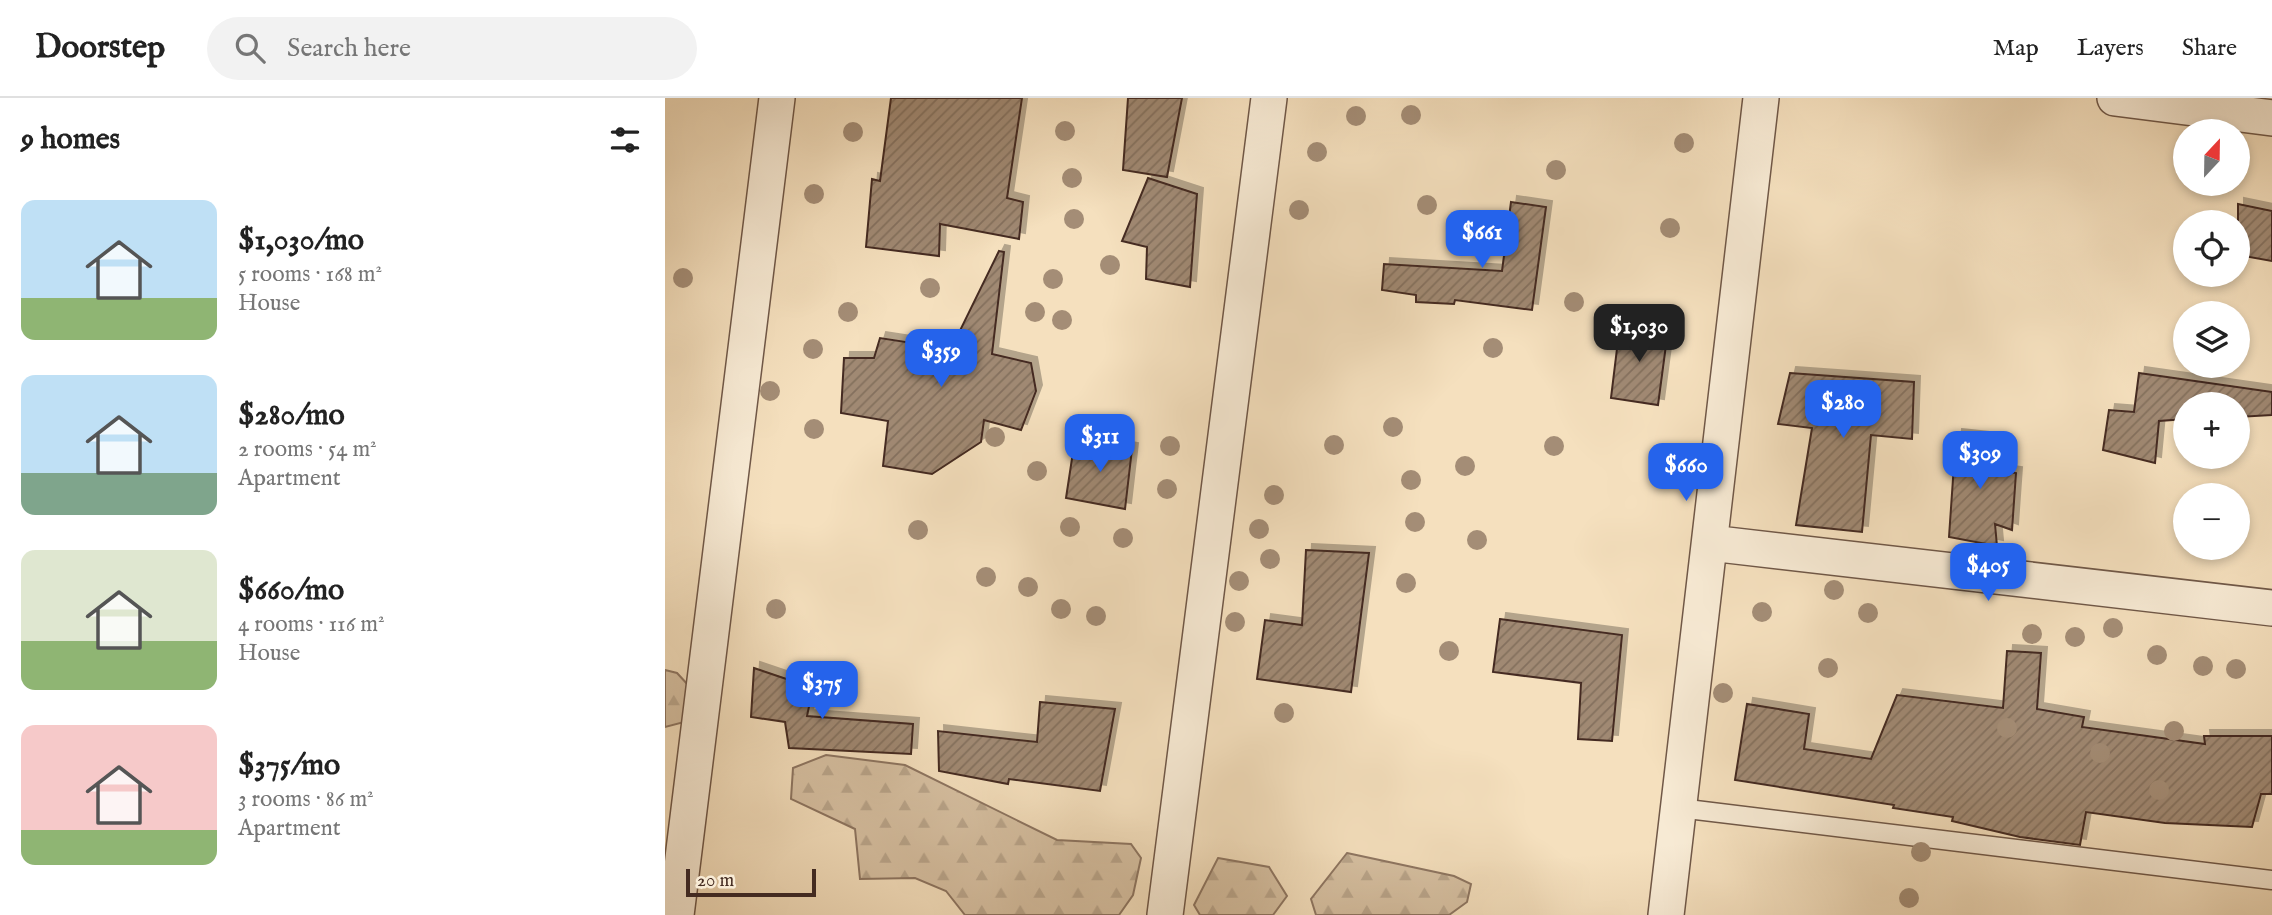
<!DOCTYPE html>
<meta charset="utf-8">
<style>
:root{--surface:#fff;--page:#f2f2f2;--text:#222;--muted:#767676;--line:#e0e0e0;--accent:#2563eb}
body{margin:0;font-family:"IM FELL English",serif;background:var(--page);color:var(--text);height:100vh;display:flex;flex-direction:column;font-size:26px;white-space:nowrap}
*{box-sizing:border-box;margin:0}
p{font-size:23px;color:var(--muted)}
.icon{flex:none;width:38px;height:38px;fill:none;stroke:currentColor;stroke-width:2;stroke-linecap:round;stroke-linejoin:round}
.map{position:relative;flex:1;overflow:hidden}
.details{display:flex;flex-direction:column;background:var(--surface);width:665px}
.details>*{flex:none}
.needle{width:46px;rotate:22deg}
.fabs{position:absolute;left:1508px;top:21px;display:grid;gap:14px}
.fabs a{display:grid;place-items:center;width:77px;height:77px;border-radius:50%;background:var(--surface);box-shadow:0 4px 10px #0003;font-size:35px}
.scale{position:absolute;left:21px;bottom:18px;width:130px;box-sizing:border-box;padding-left:7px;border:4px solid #442b21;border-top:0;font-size:19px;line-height:24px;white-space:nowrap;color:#442b21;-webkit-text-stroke:5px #f8ebd5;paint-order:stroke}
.price{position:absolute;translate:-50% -60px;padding:0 16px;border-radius:14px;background:var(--accent);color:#fff;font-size:23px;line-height:46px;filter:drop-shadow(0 2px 4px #0008)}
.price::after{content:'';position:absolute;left:50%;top:42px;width:21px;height:16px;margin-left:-10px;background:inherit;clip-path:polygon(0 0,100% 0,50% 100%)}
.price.selected{background:#222;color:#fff}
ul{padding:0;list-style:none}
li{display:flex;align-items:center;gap:21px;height:175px;padding:0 21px}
li span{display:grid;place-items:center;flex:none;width:196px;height:140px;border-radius:14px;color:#555}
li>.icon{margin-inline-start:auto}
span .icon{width:84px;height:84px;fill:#fffc;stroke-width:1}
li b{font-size:30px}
h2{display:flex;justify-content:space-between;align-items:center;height:84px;padding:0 21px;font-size:30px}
header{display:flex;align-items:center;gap:42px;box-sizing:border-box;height:98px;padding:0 35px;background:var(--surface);border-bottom:2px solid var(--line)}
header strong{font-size:33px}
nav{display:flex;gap:38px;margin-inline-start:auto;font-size:24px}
.search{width:490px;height:63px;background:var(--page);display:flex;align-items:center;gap:18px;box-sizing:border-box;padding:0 24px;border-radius:38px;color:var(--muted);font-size:26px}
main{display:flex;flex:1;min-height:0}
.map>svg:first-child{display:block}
.forest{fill:url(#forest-firs);stroke:#8e7662;stroke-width:2}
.building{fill:url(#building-hatch);stroke:#442b21;stroke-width:2;filter:url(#shadow)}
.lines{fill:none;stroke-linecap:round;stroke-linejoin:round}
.lane-casing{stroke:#705848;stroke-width:21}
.street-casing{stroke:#705848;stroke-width:38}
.lane{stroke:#f8ebd5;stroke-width:18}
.street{stroke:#f8ebd5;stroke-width:35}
.tree{fill:#a48d76}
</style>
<header>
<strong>Doorstep</strong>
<div class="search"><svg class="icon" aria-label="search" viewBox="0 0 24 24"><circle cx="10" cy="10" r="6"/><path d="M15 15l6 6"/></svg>Search here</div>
<nav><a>Map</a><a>Layers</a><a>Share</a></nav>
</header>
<main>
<section class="details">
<h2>9 homes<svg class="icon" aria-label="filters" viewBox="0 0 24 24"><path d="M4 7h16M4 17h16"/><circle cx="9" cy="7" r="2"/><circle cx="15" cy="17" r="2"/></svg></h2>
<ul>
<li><span style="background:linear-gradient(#bfe0f5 70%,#8fb573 0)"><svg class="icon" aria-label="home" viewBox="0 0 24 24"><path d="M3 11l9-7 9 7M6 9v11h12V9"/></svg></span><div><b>$1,030/mo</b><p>5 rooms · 168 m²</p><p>House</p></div></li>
<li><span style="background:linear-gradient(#bfe0f5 70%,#7fa58c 0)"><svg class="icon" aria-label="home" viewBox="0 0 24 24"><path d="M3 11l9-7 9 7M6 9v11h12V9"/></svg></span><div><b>$280/mo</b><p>2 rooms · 54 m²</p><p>Apartment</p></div></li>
<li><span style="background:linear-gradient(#dfe7d0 65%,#8fb573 0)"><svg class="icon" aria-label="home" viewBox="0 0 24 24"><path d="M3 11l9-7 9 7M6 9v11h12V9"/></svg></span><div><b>$660/mo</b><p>4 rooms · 116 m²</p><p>House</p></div></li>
<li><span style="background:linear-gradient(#f6c9c9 75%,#8fb573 0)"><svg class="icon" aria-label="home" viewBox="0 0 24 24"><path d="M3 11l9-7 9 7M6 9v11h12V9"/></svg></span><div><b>$375/mo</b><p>3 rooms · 86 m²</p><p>Apartment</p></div></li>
</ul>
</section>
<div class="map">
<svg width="1607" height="817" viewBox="0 0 1607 817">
<defs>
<pattern id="forest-firs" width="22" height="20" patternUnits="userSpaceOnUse" patternTransform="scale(1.75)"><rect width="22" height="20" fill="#d7c1a3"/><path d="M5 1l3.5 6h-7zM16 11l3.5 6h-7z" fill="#baa68c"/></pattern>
<pattern id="building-hatch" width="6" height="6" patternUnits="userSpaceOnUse" patternTransform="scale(1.75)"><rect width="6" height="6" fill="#a08973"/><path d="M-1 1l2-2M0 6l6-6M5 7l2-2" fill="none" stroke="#84705e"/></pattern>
<filter id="shadow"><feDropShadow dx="6" dy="-6" stdDeviation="0" flood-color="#0004"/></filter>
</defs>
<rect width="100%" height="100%" fill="#f5e0be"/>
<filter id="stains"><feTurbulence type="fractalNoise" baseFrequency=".00286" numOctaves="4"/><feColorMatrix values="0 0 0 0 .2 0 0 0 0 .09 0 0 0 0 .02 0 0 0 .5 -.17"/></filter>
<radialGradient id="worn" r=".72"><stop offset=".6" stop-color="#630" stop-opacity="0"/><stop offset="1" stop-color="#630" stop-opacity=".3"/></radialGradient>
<path class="forest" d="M0 572 12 575 24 588 23 623 0 629Z
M161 657 240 667 392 742 466 746 476 760 468 797 454 817H300L281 793 250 780 195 781 190 731 126 701 128 670Z
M682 755 789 778 806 786 802 804 784 817H651L646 801Z
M553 760 604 769 622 798 608 817H535L529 807Z"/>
<path class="building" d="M226 0H357L342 100 358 104 354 141 275 126 274 158 201 149 207 81 215 83Z
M463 0H517L502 79 458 72Z
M483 80 532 96 525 189 481 181 482 149 457 143Z
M846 104 881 109 867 212 790 202 789 206 751 204V197L717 192 719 166 837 173Z
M1573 106 1607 113V163L1573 157Z
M334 153 339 154 327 256 366 265 371 293 356 332 319 322 316 344 267 376 218 368 223 323 176 315 179 260H209L215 240 286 251Z
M955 226 1003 232 993 307 946 300Z
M1125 275 1249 284 1247 341 1206 337 1197 434 1131 427 1147 330 1113 326Z
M1474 275 1607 294V317L1573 319V306H1521V321L1494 323 1490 365 1438 352 1444 312 1469 314Z
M1291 337 1336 342 1335 373 1351 375 1347 432 1330 426 1332 448 1284 439Z
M410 341 467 351 460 411 401 400Z
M641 452 704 455 686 594 592 581 600 522 637 527Z
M835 521 957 537 947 643 913 641 916 585 828 574Z
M1342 553 1376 555 1372 611 1419 619 1417 629 1540 646 1539 638H1607V696H1596L1587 729 1500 725 1421 714 1415 747 1355 739 1287 723 1288 719 1228 710 1229 707 1070 682 1082 606 1144 616 1139 651 1206 661 1232 597 1338 610Z
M89 570 148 590 142 618 248 626 246 656 124 650 120 624 86 619Z
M375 604 450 611 435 693 344 681 343 686 274 673 273 633 372 644Z"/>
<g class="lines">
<defs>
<path id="lane" d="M1014 710 1607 782"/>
<path id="street" d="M1450 0 1607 20
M1045 445 1607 510
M11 817 112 0
M500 817 604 0
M1001 817 1096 0"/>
</defs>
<use href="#lane" class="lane-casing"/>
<use href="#street" class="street-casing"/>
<use href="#lane" class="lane"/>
<use href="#street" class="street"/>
</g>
<g class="tree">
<circle cx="746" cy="17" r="10"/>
<circle cx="691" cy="18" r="10"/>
<circle cx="400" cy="33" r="10"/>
<circle cx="188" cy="34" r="10"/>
<circle cx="1019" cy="45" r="10"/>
<circle cx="652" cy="54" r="10"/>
<circle cx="891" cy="72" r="10"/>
<circle cx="407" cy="80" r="10"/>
<circle cx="149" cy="96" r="10"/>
<circle cx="762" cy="107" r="10"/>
<circle cx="634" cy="112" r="10"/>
<circle cx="409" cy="121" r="10"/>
<circle cx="1005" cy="130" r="10"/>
<circle cx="445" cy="167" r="10"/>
<circle cx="18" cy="180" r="10"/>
<circle cx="388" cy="181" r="10"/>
<circle cx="265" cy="190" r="10"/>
<circle cx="909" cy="204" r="10"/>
<circle cx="183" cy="214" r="10"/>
<circle cx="370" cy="214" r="10"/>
<circle cx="397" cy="222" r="10"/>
<circle cx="828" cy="250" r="10"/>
<circle cx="148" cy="251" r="10"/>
<circle cx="105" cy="293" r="10"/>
<circle cx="728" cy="329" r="10"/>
<circle cx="149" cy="331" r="10"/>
<circle cx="330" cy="339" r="10"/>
<circle cx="669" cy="347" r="10"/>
<circle cx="505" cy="348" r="10"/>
<circle cx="889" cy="348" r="10"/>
<circle cx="800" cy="368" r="10"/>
<circle cx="372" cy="373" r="10"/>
<circle cx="746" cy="382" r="10"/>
<circle cx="502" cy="391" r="10"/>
<circle cx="609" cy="397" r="10"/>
<circle cx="750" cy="424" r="10"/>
<circle cx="405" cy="429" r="10"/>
<circle cx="594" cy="431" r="10"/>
<circle cx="253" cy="432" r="10"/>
<circle cx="458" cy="440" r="10"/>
<circle cx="812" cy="442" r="10"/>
<circle cx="605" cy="461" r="10"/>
<circle cx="321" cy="479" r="10"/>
<circle cx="574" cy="483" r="10"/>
<circle cx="741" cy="485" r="10"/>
<circle cx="363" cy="489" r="10"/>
<circle cx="1169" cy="492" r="10"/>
<circle cx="111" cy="511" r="10"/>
<circle cx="396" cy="511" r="10"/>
<circle cx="1097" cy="514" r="10"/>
<circle cx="1203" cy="515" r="10"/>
<circle cx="431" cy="518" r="10"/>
<circle cx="570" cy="524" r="10"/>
<circle cx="1448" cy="530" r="10"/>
<circle cx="1367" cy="536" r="10"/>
<circle cx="1410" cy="539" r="10"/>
<circle cx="784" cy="553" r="10"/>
<circle cx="1492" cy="557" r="10"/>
<circle cx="1538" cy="568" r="10"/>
<circle cx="1163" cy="570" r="10"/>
<circle cx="1571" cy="571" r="10"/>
<circle cx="1058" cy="595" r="10"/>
<circle cx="619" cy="615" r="10"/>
<circle cx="1342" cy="630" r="10"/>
<circle cx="1509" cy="633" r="10"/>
<circle cx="1435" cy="655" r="10"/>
<circle cx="1494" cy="692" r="10"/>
<circle cx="1256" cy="754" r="10"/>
<circle cx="1244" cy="800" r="10"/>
</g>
<rect width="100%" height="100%" filter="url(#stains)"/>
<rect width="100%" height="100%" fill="url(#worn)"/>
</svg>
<div class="fabs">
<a><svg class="needle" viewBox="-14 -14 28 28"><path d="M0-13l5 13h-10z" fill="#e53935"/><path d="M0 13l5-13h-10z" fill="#767676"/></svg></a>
<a><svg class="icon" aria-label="locate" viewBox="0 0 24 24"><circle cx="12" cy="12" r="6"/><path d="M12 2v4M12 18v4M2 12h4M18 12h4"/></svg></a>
<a><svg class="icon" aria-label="layers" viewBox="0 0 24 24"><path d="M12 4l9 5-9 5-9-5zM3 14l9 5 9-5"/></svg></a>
<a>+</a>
<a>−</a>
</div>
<div class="scale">20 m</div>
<b class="price" style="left:817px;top:172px">$661</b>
<b class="price selected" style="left:974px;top:266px">$1,030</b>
<b class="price" style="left:276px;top:291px">$359</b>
<b class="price" style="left:1178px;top:342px">$280</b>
<b class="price" style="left:435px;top:376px">$311</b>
<b class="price" style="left:1315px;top:393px">$309</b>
<b class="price" style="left:1021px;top:405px">$660</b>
<b class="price" style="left:1323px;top:505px">$405</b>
<b class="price" style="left:157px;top:623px">$375</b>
</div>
</main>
